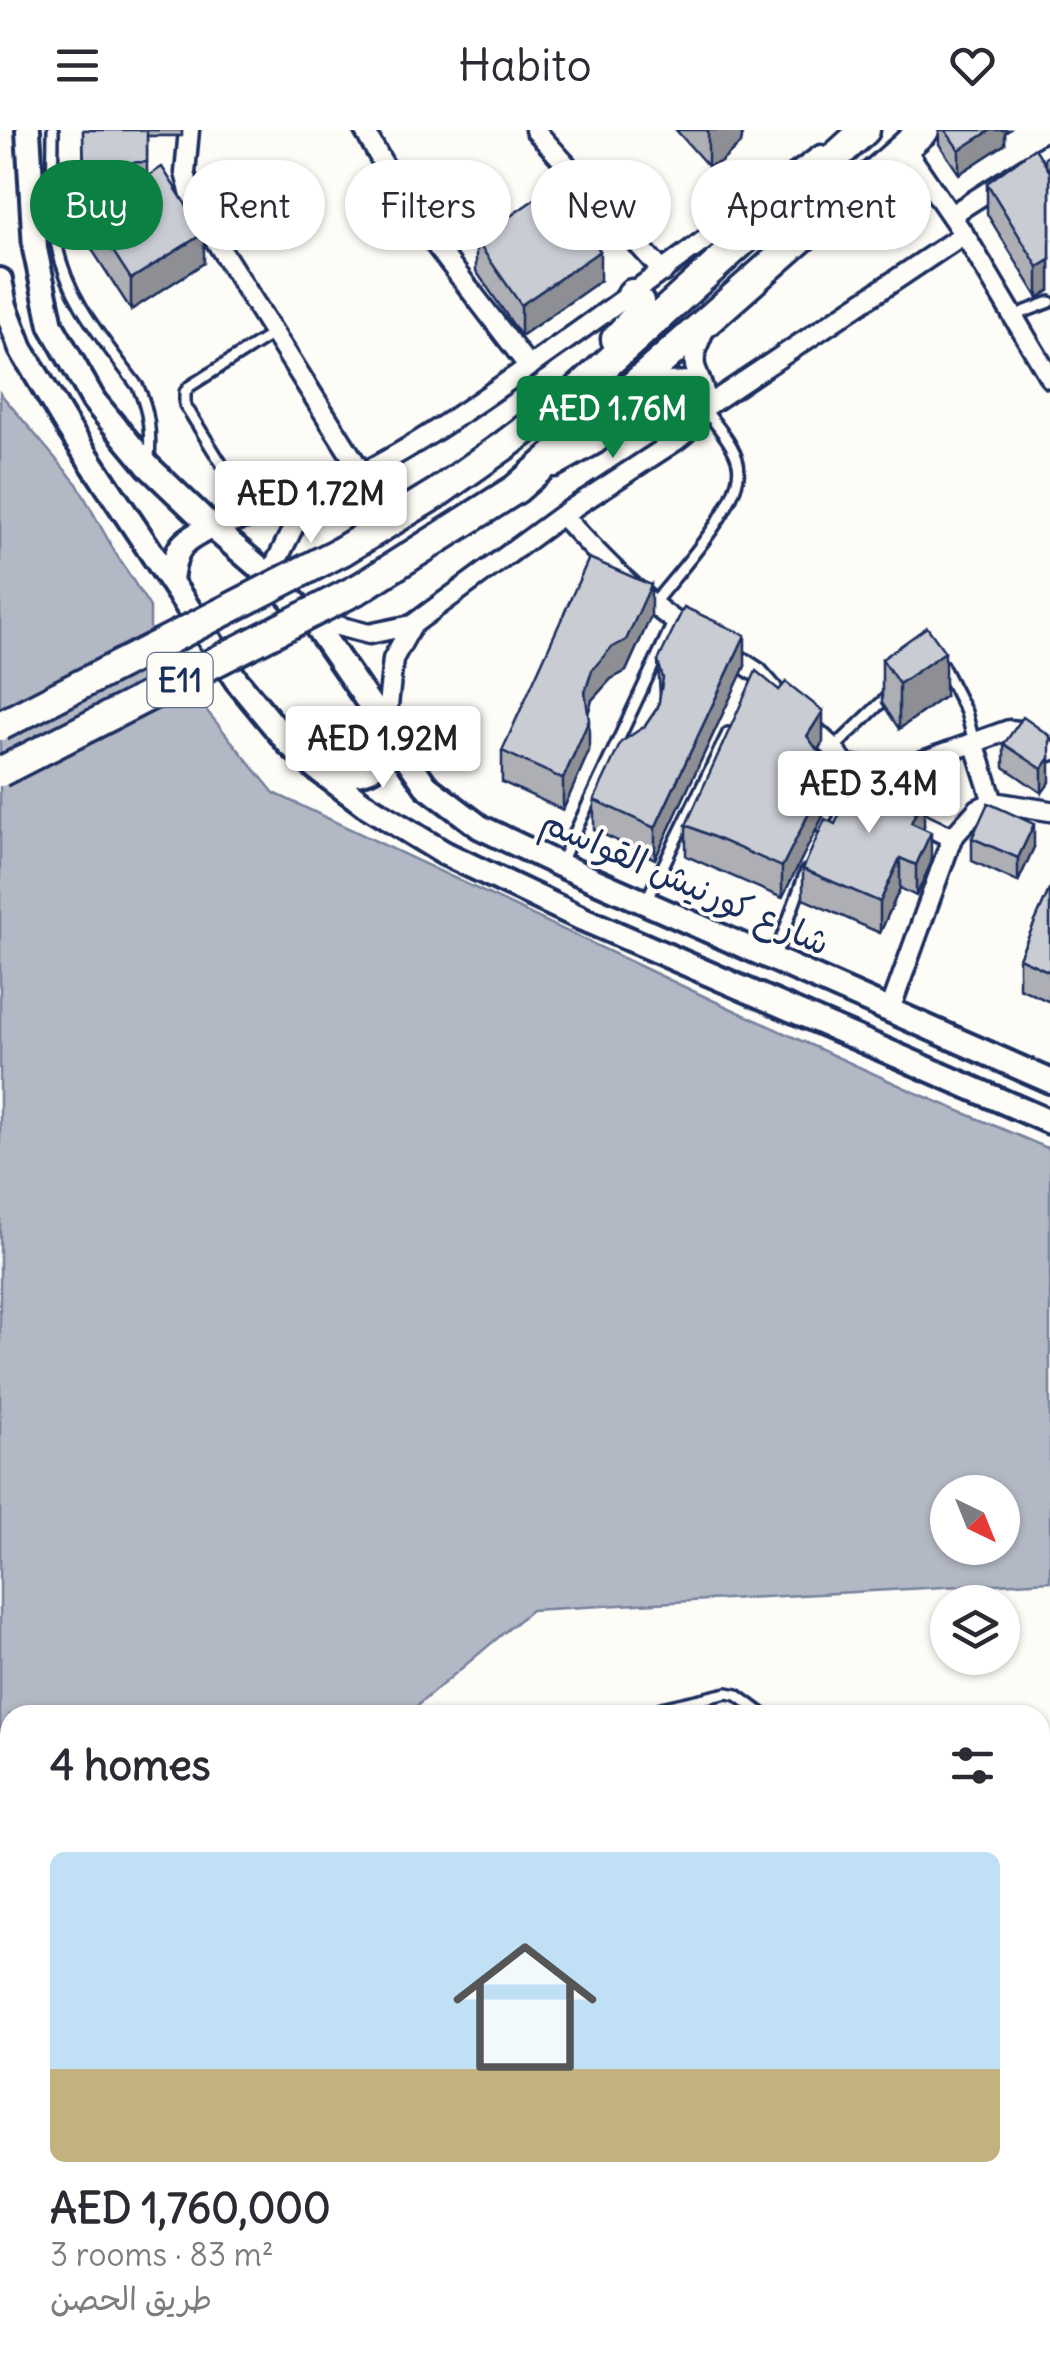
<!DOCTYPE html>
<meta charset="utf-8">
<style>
:root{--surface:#fff;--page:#f2f2f3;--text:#2b2b33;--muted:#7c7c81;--accent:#0b8043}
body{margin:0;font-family:Delius,"Playpen Sans Arabic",sans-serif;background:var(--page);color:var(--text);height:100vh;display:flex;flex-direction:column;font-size:38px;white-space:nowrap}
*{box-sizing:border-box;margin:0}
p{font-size:32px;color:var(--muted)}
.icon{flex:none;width:55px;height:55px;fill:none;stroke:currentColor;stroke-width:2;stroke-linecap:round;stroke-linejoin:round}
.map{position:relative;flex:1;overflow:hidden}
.drawer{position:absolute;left:0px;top:1575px;width:1050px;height:672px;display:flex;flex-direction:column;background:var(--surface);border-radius:30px 30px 0 0;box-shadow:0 2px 8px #0004}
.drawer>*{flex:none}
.top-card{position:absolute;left:30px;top:30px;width:990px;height:90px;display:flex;gap:20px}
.needle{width:65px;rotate:137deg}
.controls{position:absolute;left:930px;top:1345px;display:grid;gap:20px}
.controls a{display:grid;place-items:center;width:90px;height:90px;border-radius:50%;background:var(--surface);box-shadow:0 2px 8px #0004;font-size:50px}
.price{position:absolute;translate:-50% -85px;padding:0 22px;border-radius:10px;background:#fff;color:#222;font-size:32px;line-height:65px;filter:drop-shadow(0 2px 5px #0008)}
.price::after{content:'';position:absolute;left:50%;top:60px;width:30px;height:22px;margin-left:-15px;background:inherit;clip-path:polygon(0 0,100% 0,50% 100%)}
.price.current{background:var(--accent);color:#fff}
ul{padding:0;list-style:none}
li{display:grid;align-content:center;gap:20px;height:530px;padding:0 50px}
li span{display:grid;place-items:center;height:310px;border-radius:15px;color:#555}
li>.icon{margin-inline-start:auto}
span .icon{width:180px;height:180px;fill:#fffc;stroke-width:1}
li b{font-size:42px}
h2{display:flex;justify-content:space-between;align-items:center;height:120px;padding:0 50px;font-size:42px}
.pill{padding:0 35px;border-radius:45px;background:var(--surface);box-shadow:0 2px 8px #0004;font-size:35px;line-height:90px}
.pill.current{background:var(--accent);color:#fff}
header{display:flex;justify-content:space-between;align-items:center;height:130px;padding:0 50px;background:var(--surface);font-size:45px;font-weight:600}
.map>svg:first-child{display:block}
.built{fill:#edeeec}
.water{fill:#b3b8c5;stroke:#76819c;stroke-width:2.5;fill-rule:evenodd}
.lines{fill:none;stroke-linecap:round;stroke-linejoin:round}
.lane-casing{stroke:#1b2f5e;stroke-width:16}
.street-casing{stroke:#1b2f5e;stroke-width:25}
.secondary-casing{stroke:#1b2f5e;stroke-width:30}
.primary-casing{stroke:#1b2f5e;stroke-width:35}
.lane{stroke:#fdfcf7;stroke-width:9}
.street{stroke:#fdfcf7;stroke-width:18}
.secondary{stroke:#fdfcf7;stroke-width:22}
.primary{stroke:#fdfcf7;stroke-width:28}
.primary-bridge-casing{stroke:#1b2f5e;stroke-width:35;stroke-linecap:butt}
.primary-bridge{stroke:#fdfcf7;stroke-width:28}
.wall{fill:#adafb5;stroke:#1b2f5e;stroke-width:2.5}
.shaded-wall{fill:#8d8f94;stroke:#1b2f5e;stroke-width:2.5}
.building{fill:#c9ccd3;stroke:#1b2f5e;stroke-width:2.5}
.labels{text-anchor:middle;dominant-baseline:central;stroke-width:8;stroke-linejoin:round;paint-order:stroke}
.shield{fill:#fdfcf7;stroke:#5f6c8c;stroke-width:2.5}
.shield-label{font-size:32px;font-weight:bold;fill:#1b2f5e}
.street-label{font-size:35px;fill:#1b2f5e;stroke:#fdfcf7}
</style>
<header><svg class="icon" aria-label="menu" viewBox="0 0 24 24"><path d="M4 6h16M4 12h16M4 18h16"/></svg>Habito<svg class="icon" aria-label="heart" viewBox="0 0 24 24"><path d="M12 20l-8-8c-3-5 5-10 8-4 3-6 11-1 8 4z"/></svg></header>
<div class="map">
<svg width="1050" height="2247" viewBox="0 0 1050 2247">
<rect width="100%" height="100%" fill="#fdfcf7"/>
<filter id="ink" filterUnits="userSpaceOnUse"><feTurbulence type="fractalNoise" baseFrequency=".01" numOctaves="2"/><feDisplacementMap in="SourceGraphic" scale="20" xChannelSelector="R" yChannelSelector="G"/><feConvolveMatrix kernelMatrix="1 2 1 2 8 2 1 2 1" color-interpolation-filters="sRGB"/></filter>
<g filter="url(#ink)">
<path class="built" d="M709 2238H1002L1008 2247H703Z"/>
<path class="water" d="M0 263 77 354 116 424 150 477V498L189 559 274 663 712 870 914 962 1050 1019V1451L531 1480 406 1585H10V1826L7 1841 0 1849ZM948 1362H1002V1418H948Z"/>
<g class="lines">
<defs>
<path id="lane" d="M53 0C53 38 50 79 57 116 68 171 106 213 138 257 149 281 151 302 149 328
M1013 186 1050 172
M221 333 185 275V262L190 256 274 203
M654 473C677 443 746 371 738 333 734 314 715 294 704 278
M938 533 942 535 966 582 974 612
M834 618 888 566
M822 698 845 635
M561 732 674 491
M647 769 728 603
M774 829 806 741
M681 1574 698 1585
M655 1585 661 1578 727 1563 737 1565 764 1585
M1040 1945 1050 1949
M1040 1972H1050
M1015 2238 1026 2247"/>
<path id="street" d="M189 0 185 43 192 68 210 102 362 343
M364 0 412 84 529 237
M535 0 663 142
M904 17 969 112 1050 248
M951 85 1050 22
M704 278 964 104
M555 337 596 314 671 252 690 251 703 259
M562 385C599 426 647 476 695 504
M212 397C248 388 287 378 321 363 406 326 480 271 555 218 645 155 732 89 821 25
M269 446 296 392 318 365
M311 489 369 504 412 495 562 385 677 310C695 296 710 283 703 258 701 251 697 243 695 236 693 222 700 210 705 198
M726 522 757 542 772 559
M386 595 393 529 412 495
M808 595 833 618 845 635 886 640 917 633 1009 600 1020 601 1050 621
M974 612 993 672
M903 684 952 708
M890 880 952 708 978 679 993 672 1050 681
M670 2247 677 2238"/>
<path id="secondary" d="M28 0 35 119 51 195 94 271 148 336 212 397 269 446 311 489 426 656 480 697 560 735 1050 951
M0 150 5 176 21 219 67 296 237 551 289 614 317 639 364 674 444 723 583 789 1050 992
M171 451C174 419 182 409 212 397
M321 639C343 644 378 650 383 620 385 612 385 603 386 595"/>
<path id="primary" d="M616 209 637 186 639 172 632 164
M342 421 437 363 505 315 579 259 865 0
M360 458 516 359 924 0"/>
</defs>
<use href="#lane" class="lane-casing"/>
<use href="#street" class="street-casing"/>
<use href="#secondary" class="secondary-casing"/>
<use href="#primary" class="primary-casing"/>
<use href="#lane" class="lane"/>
<use href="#street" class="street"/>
<use href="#secondary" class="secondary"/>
<use href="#primary" class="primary"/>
<defs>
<path id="primary-bridge" d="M0 596 342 421
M0 642 360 458"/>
</defs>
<use href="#primary-bridge" class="primary-bridge-casing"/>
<use href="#primary-bridge" class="primary-bridge"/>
</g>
<path class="wall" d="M83 0H182V6H147V47L204 133 131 180 89 115V84L99 78H84Z
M676 0H743V3L741 13 721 32 708 36Z
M939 0H1009L1005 3V14L959 44 939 14Z
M1050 25V160L1038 168 987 84V53L1045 34V28Z
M476 110 600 151 521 206 476 141Z
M651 486 626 541 611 549 592 570 588 584 589 621 563 680 502 652V621Z
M882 529 945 566 899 599 882 573Z
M658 531 745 536 655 729 594 700V670L658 577 660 567Z
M1050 606 1042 663 1004 637V614Z
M823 612 817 620 831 670 782 768 686 726V695Z
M835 694 924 696 923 698 931 733 916 766 900 758 880 803 803 769V739Z
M972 708 1034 717 1018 752 972 731Z
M1050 758V872L1019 858V828Z
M10 2162 5 2223 0 2215V2169Z"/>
<path class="shaded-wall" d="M708 0H743L741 13 721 32 708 36Z
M991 0H1009L1005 3V14L959 44V20Z
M204 103V133L131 180V149Z
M600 121V151L521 206V175Z
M1050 130V160L1038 168V137Z
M651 455V486L626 541 611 549 592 570 585 593V562L592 540Z
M745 505V536L655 729V698Z
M945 522V566L899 599V554Z
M823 581V612L807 636V606Z
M589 590V621L563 680V649Z
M1050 628V652L1042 663V639Z
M831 639V670L782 768V737Z
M924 665V696L911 724V693Z
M1034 694V717L1018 752V728Z
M931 702V733L916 766V735Z
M900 728V758L880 803V772Z
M1043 1647V1678L1040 1682V1652Z
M10 2197V2220L5 2223V2200Z"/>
<path class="building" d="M83 0H147V32L84 34Z
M945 0H991L959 20Z
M1035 18 1050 42V130L1038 137 987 53Z
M162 37 204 103 131 149 89 84Z
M555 55 600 121 521 175 476 110Z
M589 428 651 455 626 510 611 518 592 540 585 562 589 590 563 649 502 621Z
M684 477 745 505 655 698 594 670 621 612 645 596 658 577 663 548 658 531Z
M927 497 945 522 899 554 882 529Z
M756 541 779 560 786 552 823 581 807 606 831 639 782 737 686 695Z
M1023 587 1050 606V628L1042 639 1004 614Z
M860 637 924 665 911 693 931 702 916 735 900 728 880 772 803 739 825 689 835 694Z
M988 673 1034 694 1018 728 972 708Z
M1050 758V842L1019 828Z
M956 1579 964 1585H952Z
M10 2162V2197L5 2200 0 2191V2169Z"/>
</g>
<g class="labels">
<rect class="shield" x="147.5" y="523" width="65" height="54" rx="8"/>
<g class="shield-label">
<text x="180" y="550">E11</text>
</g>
<g class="street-label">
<text transform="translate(686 751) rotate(24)">شارع كورنيش القواسم</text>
</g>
</g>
</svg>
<div class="controls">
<a><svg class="needle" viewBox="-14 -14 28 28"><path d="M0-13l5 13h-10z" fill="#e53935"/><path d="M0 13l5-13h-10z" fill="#7c7c81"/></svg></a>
<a><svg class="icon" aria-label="layers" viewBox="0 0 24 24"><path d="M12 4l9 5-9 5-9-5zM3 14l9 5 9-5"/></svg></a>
</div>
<b class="price current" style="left:613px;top:331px">AED 1.76M</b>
<b class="price" style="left:311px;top:416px">AED 1.72M</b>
<b class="price" style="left:383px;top:661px">AED 1.92M</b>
<b class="price" style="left:869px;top:706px">AED 3.4M</b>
<div class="top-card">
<a class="pill current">Buy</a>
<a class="pill">Rent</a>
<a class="pill">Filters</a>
<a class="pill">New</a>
<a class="pill">Apartment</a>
</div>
<section class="drawer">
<h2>4 homes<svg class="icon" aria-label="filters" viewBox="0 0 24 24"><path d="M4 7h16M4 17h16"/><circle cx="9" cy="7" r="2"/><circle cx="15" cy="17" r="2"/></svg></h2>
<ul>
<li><span style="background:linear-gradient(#bfe0f5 70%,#c2b280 0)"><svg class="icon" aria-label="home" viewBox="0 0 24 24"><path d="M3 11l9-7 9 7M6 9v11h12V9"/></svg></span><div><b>AED 1,760,000</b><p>3 rooms · 83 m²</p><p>طريق الحصن</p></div></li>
</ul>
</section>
</div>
